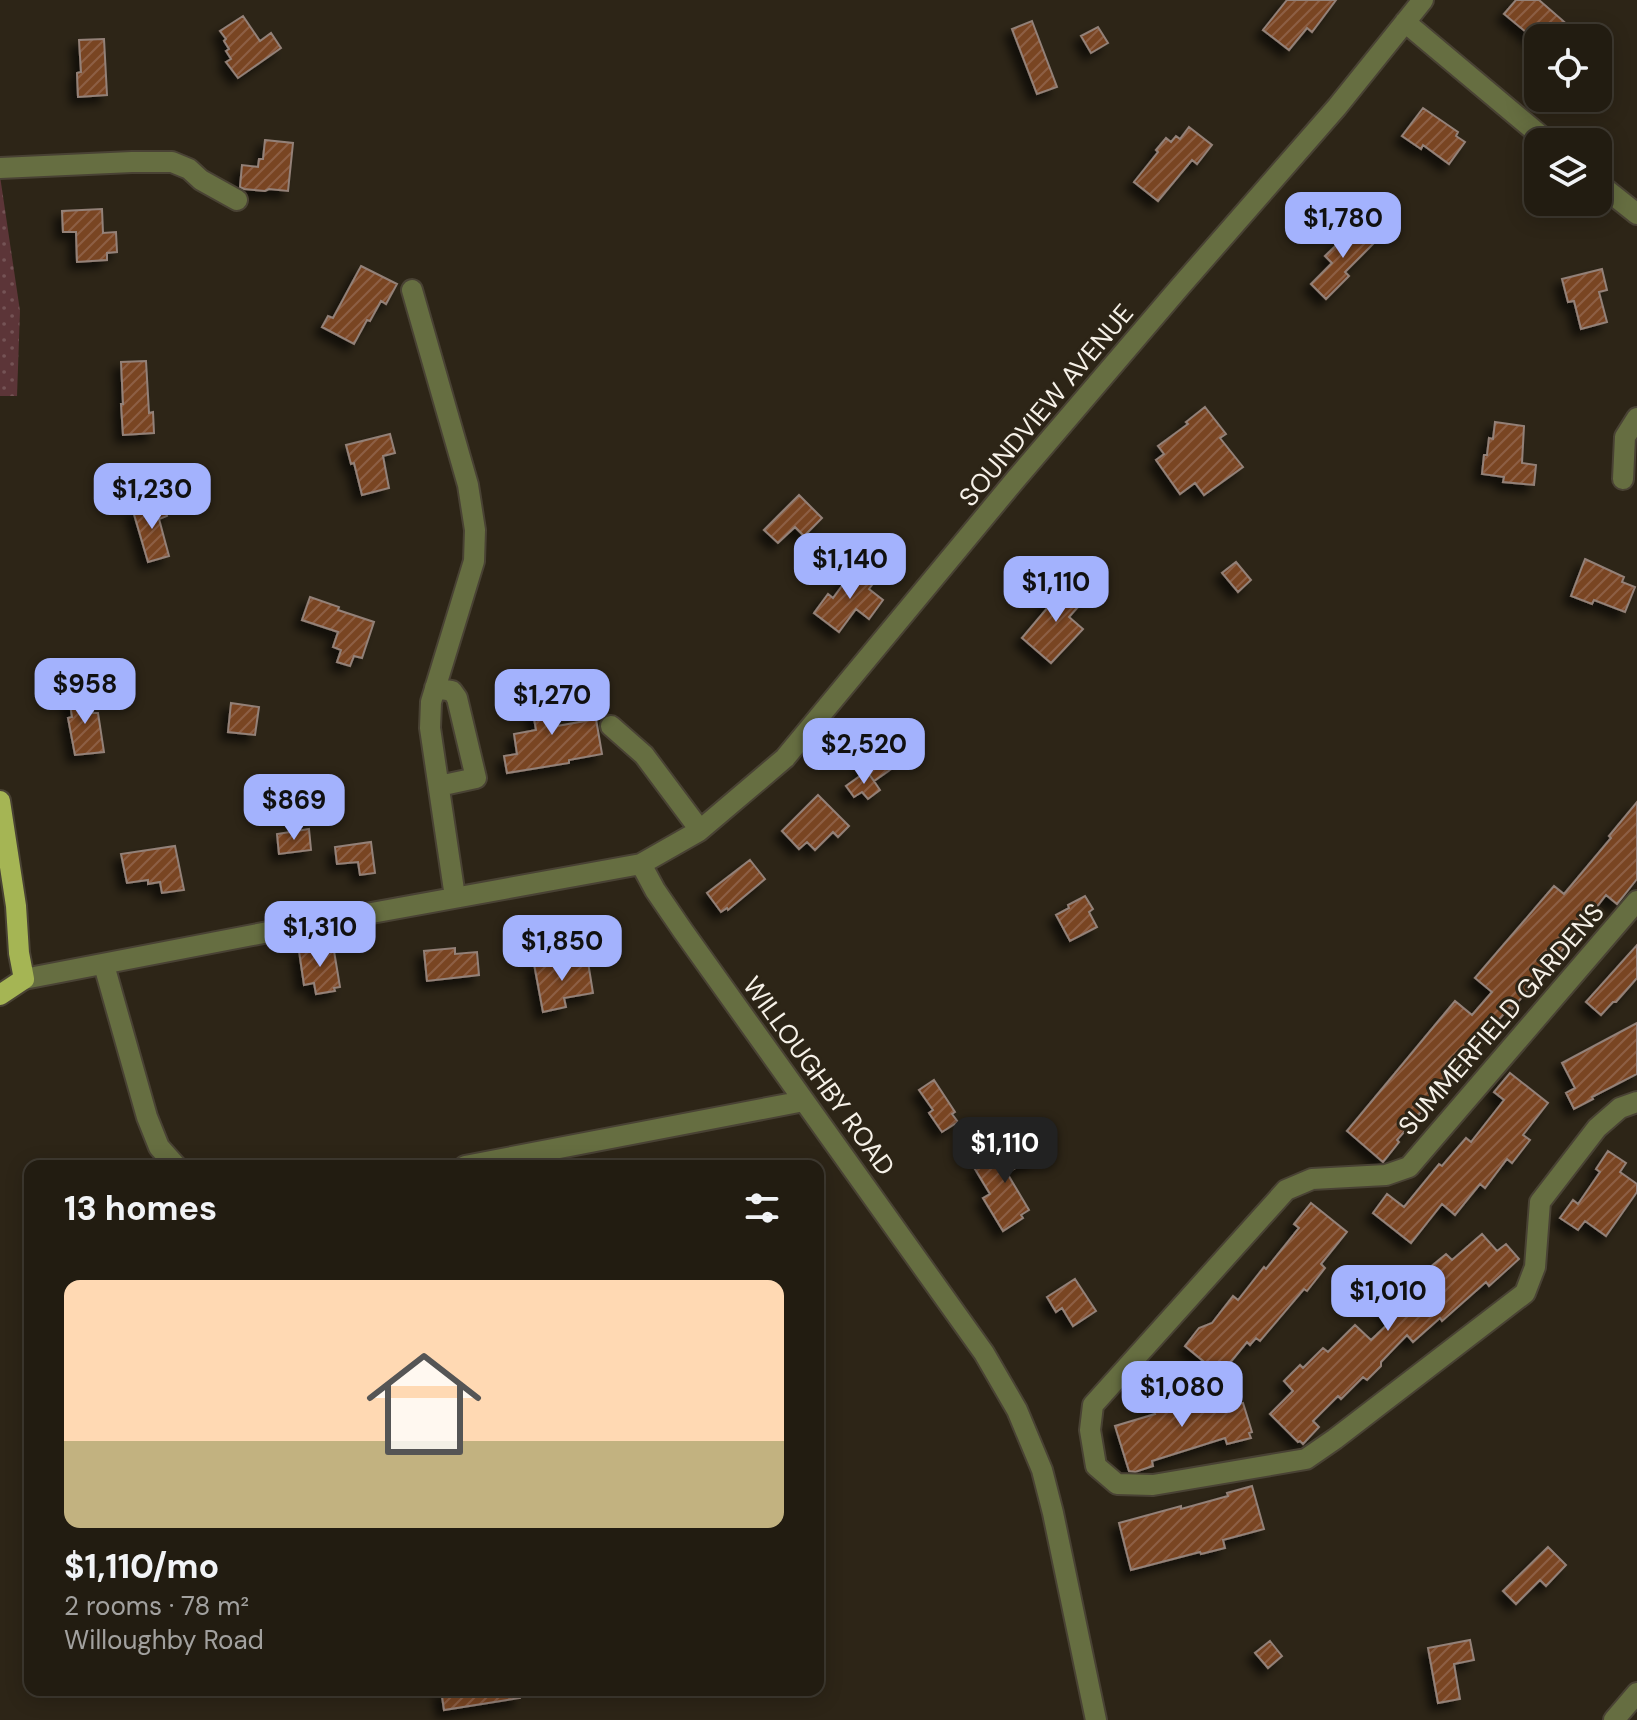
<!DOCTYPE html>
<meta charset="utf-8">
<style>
:root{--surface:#221c11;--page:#2e291f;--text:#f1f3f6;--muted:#a2a19f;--line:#3f3a31;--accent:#a3b2fd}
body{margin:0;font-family:"DM Sans",sans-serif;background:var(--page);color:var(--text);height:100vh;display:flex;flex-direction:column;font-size:30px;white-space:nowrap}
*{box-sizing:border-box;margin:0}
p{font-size:26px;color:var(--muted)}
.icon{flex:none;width:44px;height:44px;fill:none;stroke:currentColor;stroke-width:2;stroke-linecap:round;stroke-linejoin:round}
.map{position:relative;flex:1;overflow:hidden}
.details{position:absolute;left:24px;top:1160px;width:800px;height:536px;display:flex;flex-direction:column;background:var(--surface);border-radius:16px;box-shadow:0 4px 20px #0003,0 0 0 2px var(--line)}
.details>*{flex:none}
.buttons{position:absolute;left:1524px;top:24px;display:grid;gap:16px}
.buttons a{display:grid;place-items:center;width:88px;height:88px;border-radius:16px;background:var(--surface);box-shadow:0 4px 20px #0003,0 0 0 2px var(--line);font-size:40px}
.price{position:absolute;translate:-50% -68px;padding:0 18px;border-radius:16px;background:var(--accent);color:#111;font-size:26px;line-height:52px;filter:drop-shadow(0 2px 4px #0008)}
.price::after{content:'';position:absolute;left:50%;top:48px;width:24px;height:18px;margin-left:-12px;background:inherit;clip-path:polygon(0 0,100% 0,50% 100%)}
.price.selected{background:#222;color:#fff}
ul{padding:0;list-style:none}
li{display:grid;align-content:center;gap:16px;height:424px;padding:0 40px}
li+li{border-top:2px solid var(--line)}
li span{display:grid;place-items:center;height:248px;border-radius:16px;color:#555}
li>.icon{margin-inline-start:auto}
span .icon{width:144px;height:144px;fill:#fffc;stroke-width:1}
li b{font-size:34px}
h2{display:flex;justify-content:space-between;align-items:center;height:96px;padding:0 40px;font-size:34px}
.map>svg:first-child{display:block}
.grass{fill:url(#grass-dots)}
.building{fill:url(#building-hatch);stroke:#938178;stroke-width:2;filter:url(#shadow)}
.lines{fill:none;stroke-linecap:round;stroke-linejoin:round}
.minor-casing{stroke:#494234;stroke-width:24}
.major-casing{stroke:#494234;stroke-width:24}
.minor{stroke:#666e41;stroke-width:20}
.major{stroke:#a5b554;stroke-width:20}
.labels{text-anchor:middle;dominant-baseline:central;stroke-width:6;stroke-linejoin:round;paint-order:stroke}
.street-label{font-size:26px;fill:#f6f1e8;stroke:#2d2517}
</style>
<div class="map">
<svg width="1637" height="1720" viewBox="0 0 1637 1720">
<defs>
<pattern id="grass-dots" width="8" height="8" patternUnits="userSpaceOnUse" patternTransform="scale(2)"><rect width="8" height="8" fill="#5c3538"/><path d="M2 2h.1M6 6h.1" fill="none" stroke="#745355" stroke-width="1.8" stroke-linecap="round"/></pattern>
<pattern id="building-hatch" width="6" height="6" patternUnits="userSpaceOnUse" patternTransform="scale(2)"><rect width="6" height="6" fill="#794424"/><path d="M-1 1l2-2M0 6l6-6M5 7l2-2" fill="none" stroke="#8d5f44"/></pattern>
<filter id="shadow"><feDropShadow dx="-7" dy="7" stdDeviation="4" flood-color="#0009"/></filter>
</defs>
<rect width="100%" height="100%" fill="#2d2517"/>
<path class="grass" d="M0 176 20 311 17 396H0Z"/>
<path class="building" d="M1287 0H1336L1312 32 1307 28 1289 50 1263 30Z
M1516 0H1539L1569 26 1559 38H1538V42L1504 14Z
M243 16 260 41 271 33 281 48 238 78 226 62 231 59 226 51 229 49 224 41 226 39 220 31Z
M1032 21 1057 87 1037 94 1012 29Z
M1098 27 1108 43 1091 53 1081 36Z
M104 39 107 95 78 97 77 73 81 72 79 40Z
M1423 108 1458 132 1456 136 1465 142 1449 164 1423 145 1421 149 1402 136Z
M1189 127 1212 145 1197 164 1192 160 1158 201 1134 182 1158 152 1156 150 1166 138 1171 142 1176 136 1180 139Z
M265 140 293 143 288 191 269 189 265 191 244 189 240 187 242 165 258 167 259 159H263Z
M102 209 103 233 116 232 117 252 107 253V260L77 262 76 232H63L62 211Z
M1359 223 1376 241 1345 272 1349 276 1326 299 1311 284 1332 263 1325 256Z
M361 266 397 284 386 304 381 301 370 321 367 320 354 344 322 327 328 316 333 318Z
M1602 269 1607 290 1599 292 1607 322 1581 329 1574 301 1568 302 1562 279Z
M146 361 149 413 153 412 154 433 123 435 121 404H123L121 362Z
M1205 407 1226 434 1220 438 1243 467 1204 495 1195 483 1180 494 1156 460 1164 454 1158 446 1188 424 1186 422Z
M1495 422 1524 426 1522 463 1536 465 1534 485 1503 482 1504 477 1482 474 1484 455H1487L1489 438 1493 439Z
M390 434 395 453 383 456 389 488 362 495 354 463 351 464 346 445Z
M183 472 188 488 159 497 154 481Z
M799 495 822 518 804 536 795 527 778 543 764 530Z
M163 502 167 516 159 519 169 556 148 562 133 511Z
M1585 559 1624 577 1622 582 1635 587 1625 612 1594 600 1592 604 1571 596Z
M1236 562 1251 580 1238 592 1222 573Z
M856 567 875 581 869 589 883 600 869 619 856 609 839 632 814 613 828 594 833 598Z
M1063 581 1085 599 1069 617 1083 629 1051 663 1022 638 1049 606 1045 603Z
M310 597 339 607 338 610 374 622 362 658 354 656 350 666 337 662 341 650 333 647 338 632 302 620Z
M550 683 557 726 596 719 602 754 569 760V763L507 773 504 756 517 754 514 734 536 730 529 689H532V686Z
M90 694 93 713H98L104 752 75 755 68 718 72 717 69 697Z
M231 703 259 707 255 735 228 732Z
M884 747 897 765 874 781 861 763Z
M867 771 880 790 868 799 862 792 854 797 846 786Z
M818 795 849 826 838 837 833 832 815 850 807 842 799 849 782 831Z
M1637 802V879L1617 904 1606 895 1572 939 1512 1009 1510 1007 1484 1036V1041L1454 1078 1452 1076 1397 1140 1399 1142 1383 1162 1347 1131 1455 1001 1472 1015 1492 992 1475 978 1554 886 1564 894 1611 838 1609 836Z
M309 829 311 850 279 854 277 834Z
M371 842 375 873 360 875 358 862 337 864 335 847Z
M175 846 184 890 162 893 160 882 148 884V880L127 883 121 854Z
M750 860 765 879 728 910 727 908 721 912 707 893Z
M1085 896 1093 909 1089 912 1097 927 1070 941 1056 915 1069 908 1068 905Z
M333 945 340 987 334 988 335 991 316 994 314 983 304 985 299 951Z
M1637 945V978L1616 1002H1613L1601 1015 1586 1002Z
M455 948V954L477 952 479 975 427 981 424 951Z
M556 961 557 968 588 962 593 993 564 998 566 1007 543 1012 534 964Z
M1637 1023V1074L1592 1097 1593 1099 1574 1109 1566 1093 1575 1088 1562 1063Z
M1510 1073 1548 1103 1523 1135 1530 1140 1512 1163 1507 1159 1485 1188 1480 1184 1455 1215 1442 1204 1411 1243 1373 1213 1387 1194 1404 1207 1439 1164 1442 1166 1466 1138 1471 1142 1504 1100 1494 1092Z
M934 1080 955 1112 952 1114 958 1122 942 1132 929 1113 933 1110 919 1090Z
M1012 1146 1035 1148 1034 1162H1026L1007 1173 1029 1210 1021 1215 1023 1218 1003 1231 983 1198 990 1194 975 1169Z
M1608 1151 1626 1163 1620 1172 1637 1184V1192L1606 1236 1585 1221 1578 1230 1560 1218 1573 1200 1578 1204 1600 1172 1596 1169Z
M1311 1203 1347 1232 1321 1264 1325 1268 1307 1291 1304 1289 1260 1341 1256 1338 1250 1345 1247 1342 1220 1375 1185 1346 1199 1328 1212 1323 1233 1296 1238 1300 1264 1267 1266 1269 1299 1228 1294 1224Z
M1482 1234 1497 1251 1506 1244 1519 1259 1489 1286 1486 1282 1442 1321 1440 1318 1413 1342 1407 1335 1381 1362V1366L1367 1380 1363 1377 1341 1399 1338 1396 1313 1421 1319 1427 1303 1444 1300 1441 1298 1442 1270 1414 1293 1391 1284 1381 1300 1365 1303 1368 1323 1348 1328 1352 1355 1325 1371 1340 1393 1319 1382 1307 1446 1254 1452 1260Z
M1075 1279 1096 1311 1073 1326 1062 1308 1056 1312 1047 1297Z
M1209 1390 1197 1404 1236 1393 1239 1404 1243 1403 1252 1432 1249 1433 1251 1438 1227 1444 1225 1438 1152 1461 1153 1466 1135 1472 1129 1471 1115 1426 1155 1414 1152 1407Z
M1252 1486 1264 1529 1223 1540 1225 1548 1201 1554 1200 1552 1131 1570 1119 1523 1181 1506V1509L1228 1496 1227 1493Z
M1548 1547 1566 1565 1546 1586 1540 1580 1516 1604 1503 1591Z
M1470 1640 1474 1660 1454 1664 1460 1699 1438 1703 1428 1648Z
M1270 1641 1282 1656 1268 1668 1255 1653Z
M441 1690H519L520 1698 444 1710Z"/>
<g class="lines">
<defs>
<path id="minor" d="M1405 22 1548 142
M0 168 132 162H172L189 169 201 180 237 200
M1598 183 1637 214
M412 290 468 485 475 530 474 561 431 702 430 728 455 897
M1623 479 1625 437 1637 418
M435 688 452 691 457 698 476 778 439 786
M611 726 644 755 700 830
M641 864 655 890 683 931 984 1353 1017 1410 1042 1470 1053 1513 1096 1720
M1637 901 1409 1167 1386 1175 1312 1179 1286 1190 1093 1405 1090 1430 1096 1466 1117 1484 1153 1485 1306 1459 1335 1439 1525 1293 1535 1267 1540 1202 1597 1128 1620 1108 1637 1102
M104 965 147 1117 159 1147 176 1166
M24 979 289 928 641 864 699 831 785 758 1016 479 1179 288 1337 107 1423 0
M465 1166 804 1101
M1614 1720 1637 1693"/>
<path id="major" d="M0 801 16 906 19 953 24 979 0 995"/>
</defs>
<use href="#minor" class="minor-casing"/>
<use href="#major" class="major-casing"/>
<use href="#minor" class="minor"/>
<use href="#major" class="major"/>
</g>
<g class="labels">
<g class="street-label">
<text transform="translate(1046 405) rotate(-50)">SOUNDVIEW AVENUE</text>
<text transform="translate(1501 1019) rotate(-49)">SUMMERFIELD GARDENS</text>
<text transform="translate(819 1076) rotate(54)">WILLOUGHBY ROAD</text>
</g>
</g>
</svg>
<div class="buttons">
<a><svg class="icon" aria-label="locate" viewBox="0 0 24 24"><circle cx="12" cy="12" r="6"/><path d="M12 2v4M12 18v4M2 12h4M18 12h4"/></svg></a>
<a><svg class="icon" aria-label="layers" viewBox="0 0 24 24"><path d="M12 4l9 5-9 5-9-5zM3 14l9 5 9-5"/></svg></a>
</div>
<b class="price" style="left:1343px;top:260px">$1,780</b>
<b class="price" style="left:152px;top:531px">$1,230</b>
<b class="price" style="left:850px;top:601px">$1,140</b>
<b class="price" style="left:1056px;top:624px">$1,110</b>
<b class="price" style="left:85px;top:726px">$958</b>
<b class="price" style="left:552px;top:737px">$1,270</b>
<b class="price" style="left:864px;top:786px">$2,520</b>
<b class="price" style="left:294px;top:842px">$869</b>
<b class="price" style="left:320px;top:969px">$1,310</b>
<b class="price" style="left:562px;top:983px">$1,850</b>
<b class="price selected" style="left:1005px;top:1185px">$1,110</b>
<b class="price" style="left:1388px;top:1333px">$1,010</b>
<b class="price" style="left:1182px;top:1429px">$1,080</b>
<section class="details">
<h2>13 homes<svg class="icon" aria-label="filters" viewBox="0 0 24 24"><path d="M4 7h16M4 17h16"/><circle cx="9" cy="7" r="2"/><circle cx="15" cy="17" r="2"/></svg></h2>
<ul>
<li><span style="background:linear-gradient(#ffd9b3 65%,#c2b280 0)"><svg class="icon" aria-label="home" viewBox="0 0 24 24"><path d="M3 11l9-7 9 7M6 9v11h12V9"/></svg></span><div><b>$1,110/mo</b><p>2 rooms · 78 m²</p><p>Willoughby Road</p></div></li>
</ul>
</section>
</div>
